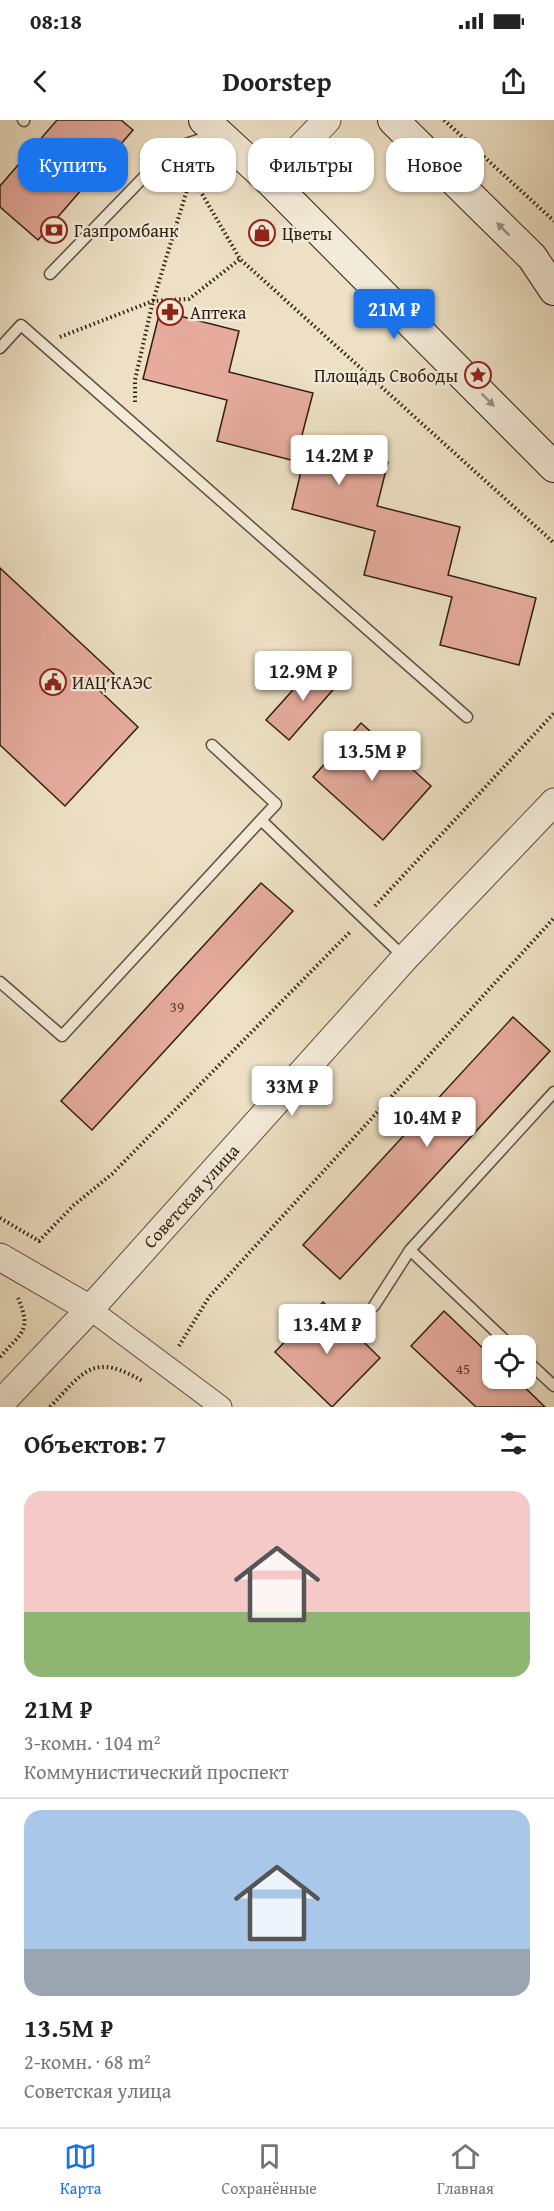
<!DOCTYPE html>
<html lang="ru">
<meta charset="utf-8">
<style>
:root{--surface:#fff;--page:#f2f2f2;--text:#222;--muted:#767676;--line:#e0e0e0;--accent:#1a73e8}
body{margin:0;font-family:"Gentium Book Plus",serif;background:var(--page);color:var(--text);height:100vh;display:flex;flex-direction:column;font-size:22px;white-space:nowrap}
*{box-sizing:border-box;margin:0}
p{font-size:20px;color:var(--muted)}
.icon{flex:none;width:33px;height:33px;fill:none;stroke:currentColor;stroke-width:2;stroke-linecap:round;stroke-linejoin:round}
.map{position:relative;height:1287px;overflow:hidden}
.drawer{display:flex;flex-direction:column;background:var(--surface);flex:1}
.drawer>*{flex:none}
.banner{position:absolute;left:18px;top:18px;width:519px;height:54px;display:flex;gap:12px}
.controls{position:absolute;left:482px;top:1215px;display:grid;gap:12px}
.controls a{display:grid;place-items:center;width:54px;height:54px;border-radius:12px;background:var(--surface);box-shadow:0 2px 4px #0004;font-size:30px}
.price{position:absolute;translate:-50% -51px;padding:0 14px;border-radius:6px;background:#fff;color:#222;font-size:20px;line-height:39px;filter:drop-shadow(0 2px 3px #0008)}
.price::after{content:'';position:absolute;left:50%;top:36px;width:18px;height:14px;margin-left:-9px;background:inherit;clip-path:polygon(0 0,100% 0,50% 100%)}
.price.selected{background:var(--accent);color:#fff}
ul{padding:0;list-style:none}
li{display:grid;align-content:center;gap:12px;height:318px;padding:0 24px}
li+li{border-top:2px solid var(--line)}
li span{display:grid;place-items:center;height:186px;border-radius:18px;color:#555}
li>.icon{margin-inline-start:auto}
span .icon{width:108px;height:108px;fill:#fffc;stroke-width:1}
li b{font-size:26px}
h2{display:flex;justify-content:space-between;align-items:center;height:72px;padding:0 24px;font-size:26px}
.pill{padding:0 21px;border-radius:18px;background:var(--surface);box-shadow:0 2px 4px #0004;font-size:21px;line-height:54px}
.pill.selected{background:var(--accent);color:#fff}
.status{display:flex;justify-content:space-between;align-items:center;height:42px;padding:0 30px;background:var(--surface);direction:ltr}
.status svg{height:16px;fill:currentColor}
header{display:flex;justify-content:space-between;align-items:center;height:78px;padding:0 24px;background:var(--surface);font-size:27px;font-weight:700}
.tabs{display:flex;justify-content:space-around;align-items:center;height:84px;border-top:2px solid var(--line);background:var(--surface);font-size:16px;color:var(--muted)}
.tabs a{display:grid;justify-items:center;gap:3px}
.tabs .selected{color:var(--accent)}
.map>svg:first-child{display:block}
.building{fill:#e6ab9d;stroke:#311e10;stroke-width:1.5}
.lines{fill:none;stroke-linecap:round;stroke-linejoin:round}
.service-casing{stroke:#604e3d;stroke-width:13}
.minor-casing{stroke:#604e3d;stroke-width:23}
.tertiary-casing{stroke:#604e3d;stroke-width:29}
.secondary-casing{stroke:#311e10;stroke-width:32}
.path{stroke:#311e10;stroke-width:4;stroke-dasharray:1.5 3;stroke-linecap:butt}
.service{stroke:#f3ebd9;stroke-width:10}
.minor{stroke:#f3ebd9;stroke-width:21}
.tertiary{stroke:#f3ebd9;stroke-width:27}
.secondary{stroke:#f3ebd9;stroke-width:30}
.oneway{fill:#9c8f7f}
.labels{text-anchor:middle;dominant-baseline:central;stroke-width:4.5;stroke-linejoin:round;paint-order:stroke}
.number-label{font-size:15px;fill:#5e4133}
.poi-label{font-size:18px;fill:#311e10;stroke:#f3ebd9;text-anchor:start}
.street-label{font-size:18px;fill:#311e10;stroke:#f3ebd9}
</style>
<div class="status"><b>08:18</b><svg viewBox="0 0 49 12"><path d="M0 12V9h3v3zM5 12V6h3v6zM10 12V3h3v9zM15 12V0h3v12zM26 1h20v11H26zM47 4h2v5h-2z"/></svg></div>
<header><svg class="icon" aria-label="back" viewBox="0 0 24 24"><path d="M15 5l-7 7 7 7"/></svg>Doorstep<svg class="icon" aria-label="share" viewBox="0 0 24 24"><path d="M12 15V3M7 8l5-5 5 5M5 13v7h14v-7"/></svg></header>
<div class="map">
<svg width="554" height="1287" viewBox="0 0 554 1287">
<rect width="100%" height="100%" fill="#ede0c4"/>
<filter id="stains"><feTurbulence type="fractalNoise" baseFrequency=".00333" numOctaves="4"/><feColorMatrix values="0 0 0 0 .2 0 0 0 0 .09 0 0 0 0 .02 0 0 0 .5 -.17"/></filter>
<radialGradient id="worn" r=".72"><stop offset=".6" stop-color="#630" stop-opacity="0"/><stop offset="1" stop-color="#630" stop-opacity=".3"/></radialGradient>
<path class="building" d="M57 0H121L133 10 38 120 0 87V66Z
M160 191 239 211 229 252 313 273 301 319 388 342 377 386 460 407 448 455 536 478 519 545 440 525 452 477 364 455 375 411 292 389 303 343 217 321 227 280 143 259Z
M0 448 114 554 99 570 138 607 65 686 0 625Z
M317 543 339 563 289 620 266 600Z
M361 603 431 666 383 720 313 657Z
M261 763 293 791 92 1010 61 981Z
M513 897 550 931 340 1159 303 1125Z
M323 1182 380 1238 332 1287 275 1232Z
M444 1191 492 1237V1258H515L545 1287H476L411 1226Z"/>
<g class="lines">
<defs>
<path id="service" d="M23 0 24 1
M50 154 171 29 216 14
M0 228 21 205 467 597
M212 625 276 684 261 700 405 838
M0 862 62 916 261 700
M410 1130 554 972
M374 1186 410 1130 511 1226
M525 1239 554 1266"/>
<path id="minor" d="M90 1189 221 1287"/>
<path id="tertiary" d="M269 60 327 0
M0 1137 90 1189
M0 1284 90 1189 405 838 554 682"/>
<path id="secondary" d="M204 0 269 60 554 347
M393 0 532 137 554 170"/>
</defs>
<use href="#service" class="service-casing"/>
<use href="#minor" class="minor-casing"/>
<use href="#tertiary" class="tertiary-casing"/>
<use href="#secondary" class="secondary-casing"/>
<path class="path" d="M444 0 554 101
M184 43 240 139 554 423
M60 217 153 181 189 179 240 139
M135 282V260L153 181 191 57
M375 786 554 593
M0 1098 39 1121 74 1085 112 1054 351 811
M179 1226 209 1177 554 798
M0 1237C22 1212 32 1211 18 1178
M50 1287C85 1250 94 1232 144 1262"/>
<use href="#service" class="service"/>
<use href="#minor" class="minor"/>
<use href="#tertiary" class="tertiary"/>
<use href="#secondary" class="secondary"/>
</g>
<defs><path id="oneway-solid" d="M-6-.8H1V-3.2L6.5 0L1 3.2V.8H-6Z" transform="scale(1.5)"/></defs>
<g class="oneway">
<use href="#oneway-solid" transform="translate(503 109) rotate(-135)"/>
<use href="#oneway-solid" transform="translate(488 280) rotate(45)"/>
</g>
<defs>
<symbol id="bank-ring" viewBox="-11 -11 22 22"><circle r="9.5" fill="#f3ebd9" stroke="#8f2418" stroke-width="1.5"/><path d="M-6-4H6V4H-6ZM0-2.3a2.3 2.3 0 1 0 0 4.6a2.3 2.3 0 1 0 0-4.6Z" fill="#8f2418"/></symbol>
<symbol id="shop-ring" viewBox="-11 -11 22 22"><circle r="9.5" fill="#f3ebd9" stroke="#8f2418" stroke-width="1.5"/><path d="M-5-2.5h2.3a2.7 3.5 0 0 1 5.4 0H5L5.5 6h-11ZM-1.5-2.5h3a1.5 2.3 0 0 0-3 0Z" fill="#8f2418"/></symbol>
<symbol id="pharmacy-ring" viewBox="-11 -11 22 22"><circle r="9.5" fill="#f3ebd9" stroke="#8f2418" stroke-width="1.5"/><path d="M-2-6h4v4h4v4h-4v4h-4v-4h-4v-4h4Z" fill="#8f2418"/></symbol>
<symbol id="sight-ring" viewBox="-11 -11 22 22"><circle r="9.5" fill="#f3ebd9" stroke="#8f2418" stroke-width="1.5"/><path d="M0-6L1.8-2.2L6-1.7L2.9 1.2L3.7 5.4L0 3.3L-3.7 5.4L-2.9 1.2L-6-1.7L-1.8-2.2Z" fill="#8f2418"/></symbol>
<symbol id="civic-ring" viewBox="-11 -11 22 22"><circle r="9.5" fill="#f3ebd9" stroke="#8f2418" stroke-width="1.5"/><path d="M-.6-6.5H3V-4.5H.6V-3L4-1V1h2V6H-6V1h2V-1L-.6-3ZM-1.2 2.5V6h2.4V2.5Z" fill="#8f2418"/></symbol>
</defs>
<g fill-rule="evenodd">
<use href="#bank-ring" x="39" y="95" width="30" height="30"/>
<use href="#shop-ring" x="247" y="98" width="30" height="30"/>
<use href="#pharmacy-ring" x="155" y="177" width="30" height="30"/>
<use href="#sight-ring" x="463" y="240" width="30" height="30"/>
<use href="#civic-ring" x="38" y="547" width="30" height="30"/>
</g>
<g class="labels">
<g class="number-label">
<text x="177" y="886">39</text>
<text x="463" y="1248">45</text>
</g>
<g class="poi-label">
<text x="74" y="110">Газпромбанк</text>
<text x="282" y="113">Цветы</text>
<text x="190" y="192">Аптека</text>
<text x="458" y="255" text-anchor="end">Площадь Свободы</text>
<text x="72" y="562">ИАЦ КАЭС</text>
</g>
<g class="street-label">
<text transform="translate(191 1076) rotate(-48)">Советская улица</text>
</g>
</g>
<rect width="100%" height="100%" filter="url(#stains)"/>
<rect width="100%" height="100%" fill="url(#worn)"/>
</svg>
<div class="controls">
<a><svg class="icon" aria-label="locate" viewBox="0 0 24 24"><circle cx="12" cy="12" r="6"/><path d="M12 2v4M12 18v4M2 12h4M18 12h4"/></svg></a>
</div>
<b class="price selected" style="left:394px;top:220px">21M ₽</b>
<b class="price" style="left:339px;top:366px">14.2M ₽</b>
<b class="price" style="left:303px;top:582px">12.9M ₽</b>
<b class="price" style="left:372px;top:662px">13.5M ₽</b>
<b class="price" style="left:292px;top:997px">33M ₽</b>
<b class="price" style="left:427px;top:1028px">10.4M ₽</b>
<b class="price" style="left:327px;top:1235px">13.4M ₽</b>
<div class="banner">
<a class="pill selected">Купить</a>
<a class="pill">Снять</a>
<a class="pill">Фильтры</a>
<a class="pill">Новое</a>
</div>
</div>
<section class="drawer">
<h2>Объектов: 7<svg class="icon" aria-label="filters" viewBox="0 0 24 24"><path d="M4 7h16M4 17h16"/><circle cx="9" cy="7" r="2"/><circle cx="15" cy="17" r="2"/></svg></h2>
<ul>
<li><span style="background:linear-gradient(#f6c9c9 65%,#8fb573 0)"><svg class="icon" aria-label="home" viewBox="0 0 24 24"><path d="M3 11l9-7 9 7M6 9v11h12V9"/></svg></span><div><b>21M ₽</b><p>3-комн. · 104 m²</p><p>Коммунистический проспект</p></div></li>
<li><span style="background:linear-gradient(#a9c7e8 75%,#9aa5b1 0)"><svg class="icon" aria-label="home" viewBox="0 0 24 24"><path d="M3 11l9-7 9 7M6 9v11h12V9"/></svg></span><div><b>13.5M ₽</b><p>2-комн. · 68 m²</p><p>Советская улица</p></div></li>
</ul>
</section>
<nav class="tabs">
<a class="selected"><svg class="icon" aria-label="map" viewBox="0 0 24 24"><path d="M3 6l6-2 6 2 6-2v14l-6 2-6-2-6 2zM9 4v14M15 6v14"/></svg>Карта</a>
<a><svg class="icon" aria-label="saved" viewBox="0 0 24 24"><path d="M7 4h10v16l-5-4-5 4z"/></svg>Сохранённые</a>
<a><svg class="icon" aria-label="home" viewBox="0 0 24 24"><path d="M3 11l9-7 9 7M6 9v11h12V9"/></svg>Главная</a>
</nav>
